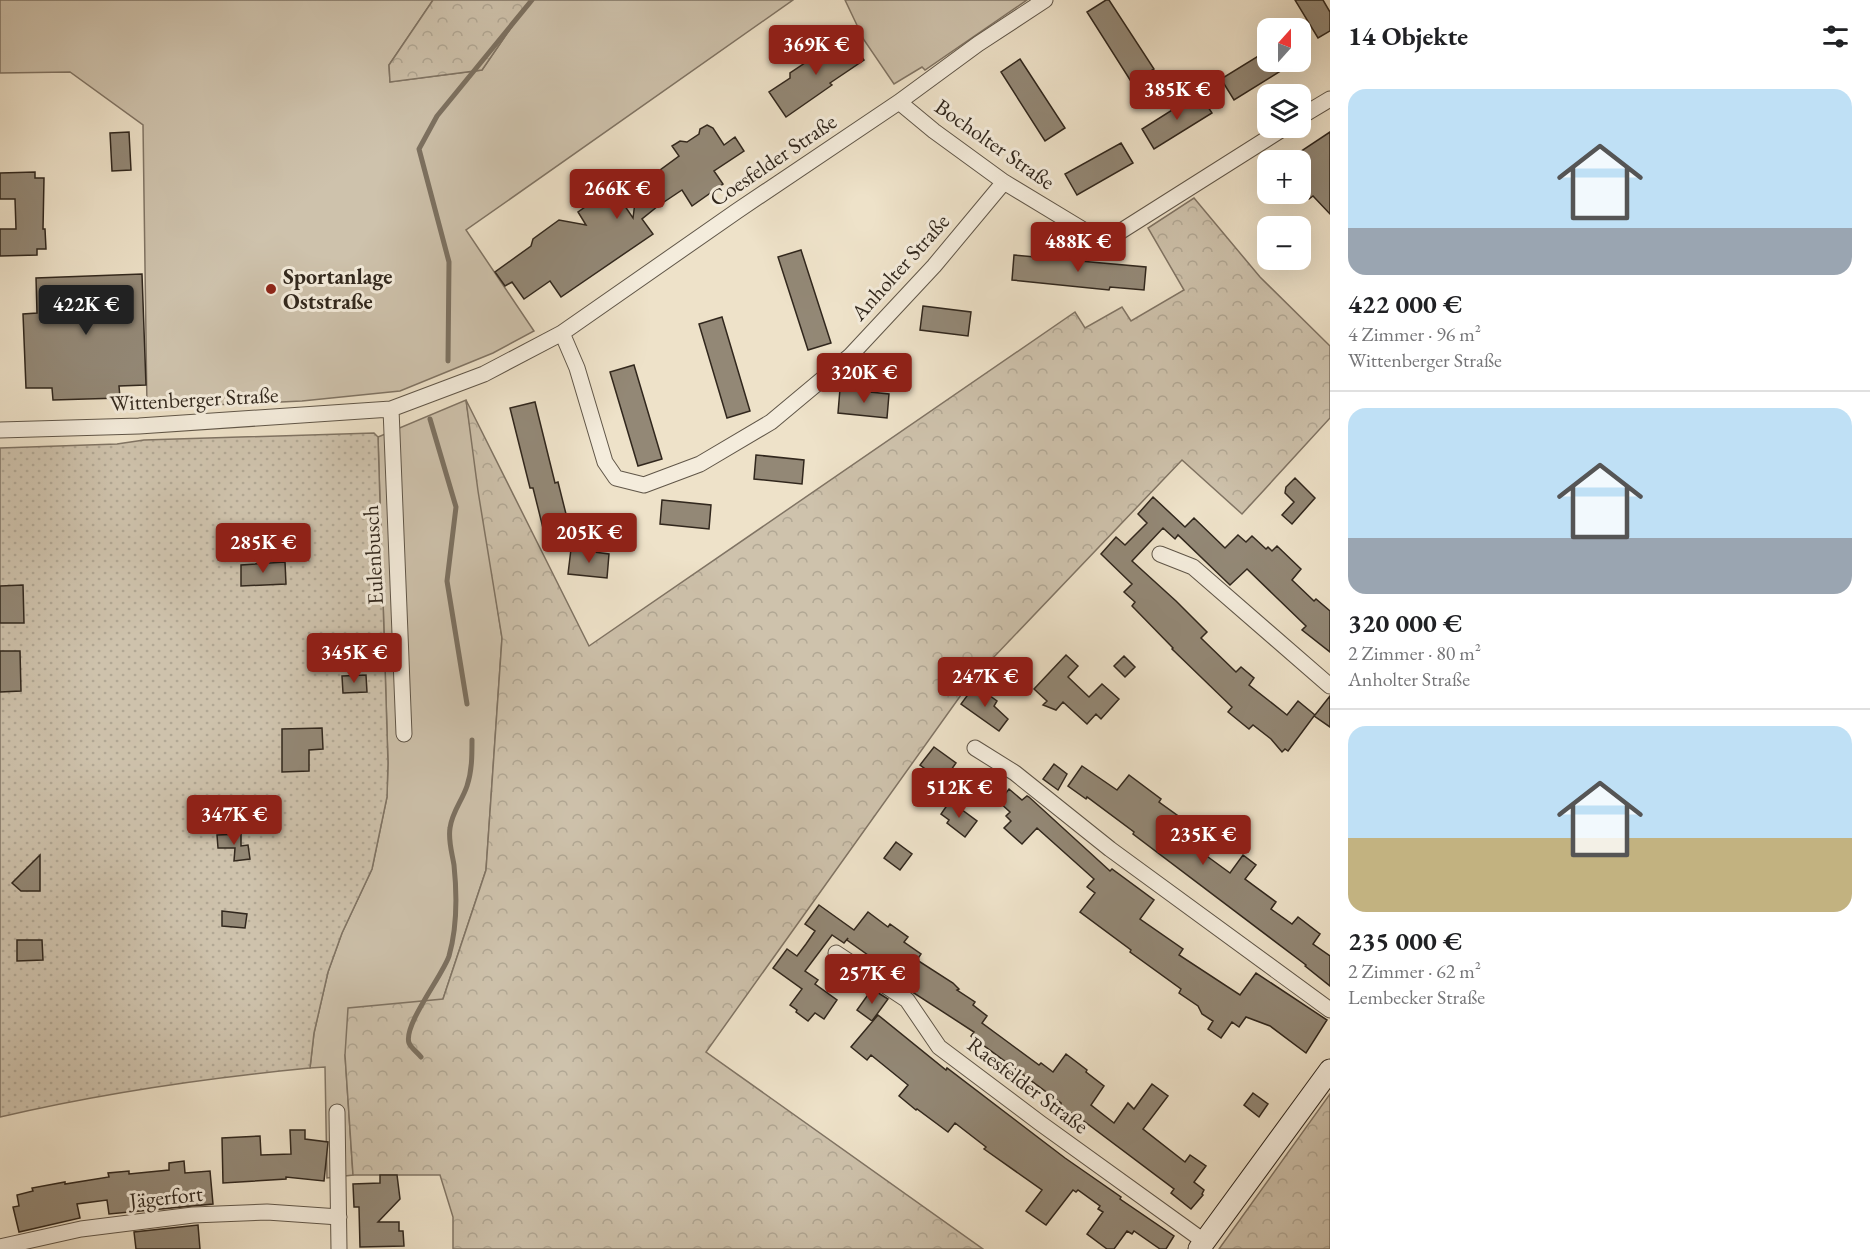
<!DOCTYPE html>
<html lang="de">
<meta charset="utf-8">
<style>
:root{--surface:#fff;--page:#f6f6f6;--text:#202124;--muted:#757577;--line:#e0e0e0;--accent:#8f2418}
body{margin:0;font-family:"EB Garamond",serif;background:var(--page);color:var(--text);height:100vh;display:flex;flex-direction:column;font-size:22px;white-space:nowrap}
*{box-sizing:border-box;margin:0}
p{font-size:20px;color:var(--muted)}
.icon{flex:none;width:33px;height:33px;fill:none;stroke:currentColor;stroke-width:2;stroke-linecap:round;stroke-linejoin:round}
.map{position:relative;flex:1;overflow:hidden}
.drawer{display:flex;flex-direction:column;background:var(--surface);width:540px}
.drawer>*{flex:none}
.needle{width:39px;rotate:21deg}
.controls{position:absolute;left:1257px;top:18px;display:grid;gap:12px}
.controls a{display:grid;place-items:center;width:54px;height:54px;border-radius:12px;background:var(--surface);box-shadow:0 6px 24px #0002;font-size:30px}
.price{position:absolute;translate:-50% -51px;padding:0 14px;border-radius:6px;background:var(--accent);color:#fff;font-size:20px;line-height:39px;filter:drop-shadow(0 2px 3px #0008)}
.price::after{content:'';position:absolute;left:50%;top:36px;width:18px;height:14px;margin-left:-9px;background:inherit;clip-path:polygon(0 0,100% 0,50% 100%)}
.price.current{background:#222;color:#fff}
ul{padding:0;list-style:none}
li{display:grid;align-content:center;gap:12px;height:318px;padding:0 18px}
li+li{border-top:2px solid var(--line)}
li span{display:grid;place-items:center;height:186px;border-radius:18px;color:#555}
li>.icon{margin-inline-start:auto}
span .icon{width:108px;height:108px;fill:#fffc;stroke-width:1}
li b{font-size:26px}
h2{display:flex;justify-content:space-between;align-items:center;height:72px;padding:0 18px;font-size:26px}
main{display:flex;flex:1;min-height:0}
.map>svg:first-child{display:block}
.green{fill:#cec2ac;stroke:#807464;stroke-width:1.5}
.forest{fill:url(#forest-crowns);stroke:#807464;stroke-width:1.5}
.garden{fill:url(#garden-dots);stroke:#807464;stroke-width:1.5}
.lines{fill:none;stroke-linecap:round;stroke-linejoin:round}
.stream{stroke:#7c7161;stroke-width:5}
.building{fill:#938876;stroke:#31271d;stroke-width:1.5}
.street-casing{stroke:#605648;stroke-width:17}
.secondary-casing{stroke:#31271d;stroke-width:23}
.street{stroke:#f4ecdc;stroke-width:15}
.secondary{stroke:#f4ecdc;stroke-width:21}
.poi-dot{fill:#8f2418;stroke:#f4ecdc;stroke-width:2}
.labels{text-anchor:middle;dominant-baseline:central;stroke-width:6;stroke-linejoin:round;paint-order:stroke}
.street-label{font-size:22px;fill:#31271d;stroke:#f4ecdc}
.poi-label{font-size:22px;font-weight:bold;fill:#31271d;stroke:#f4ecdc;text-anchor:start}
</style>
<main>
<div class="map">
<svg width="1330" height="1249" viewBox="0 0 1330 1249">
<defs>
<pattern id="forest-crowns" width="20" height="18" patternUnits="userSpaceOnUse" patternTransform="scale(1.5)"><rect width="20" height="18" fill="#cec2ac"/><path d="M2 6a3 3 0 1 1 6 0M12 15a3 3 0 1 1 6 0" fill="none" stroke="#b1a794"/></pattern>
<pattern id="garden-dots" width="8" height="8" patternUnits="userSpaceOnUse" patternTransform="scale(1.5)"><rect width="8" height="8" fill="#cec2ac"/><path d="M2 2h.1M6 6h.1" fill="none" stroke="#b1a794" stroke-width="1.8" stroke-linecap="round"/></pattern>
</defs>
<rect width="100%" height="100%" fill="#eee2c9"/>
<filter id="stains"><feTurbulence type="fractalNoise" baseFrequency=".00333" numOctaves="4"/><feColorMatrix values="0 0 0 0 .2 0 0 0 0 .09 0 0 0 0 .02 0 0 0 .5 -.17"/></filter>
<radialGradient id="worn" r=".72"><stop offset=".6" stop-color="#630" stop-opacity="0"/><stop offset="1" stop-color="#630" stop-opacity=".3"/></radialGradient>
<path class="green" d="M0 0H433L389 65 390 82 482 70 530 0H793L466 230 534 331 493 353 400 391 302 401 147 408 143 125 70 72 0 73Z
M845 0H1027L925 70 922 67 894 84 864 40Z
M466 400 502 638 486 870 443 999 345 1055 353 1175 327 1178 325 1067 310 1068 314 1033 328 972 342 933 372 869 387 797 388 763 378 437Z"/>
<path class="forest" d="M433 0H530L482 70 390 82 389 65Z
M1194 198 1260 277 1330 346V418L1242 514 1182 460 971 681 706 1052 983 1249H453V1217L440 1175H353L345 1055 348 1008 443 999 486 870 502 638 478 491 466 400 589 646 1075 312 1085 328 1122 307 1131 321 1184 290 1148 228Z
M1330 1094V1249H1219Z"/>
<path class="garden" d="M374 433 378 437 388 763 387 797 372 869 342 933 328 972 314 1033 310 1068C206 1078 102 1093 0 1117V448L117 444 144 440Z"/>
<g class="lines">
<path class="stream" d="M448 361 449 262 419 149 437 116 532 0
M430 419 456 507 447 581 467 704
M421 1057C418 1053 411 1048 409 1043 403 1025 443 975 449 956 457 928 457 894 454 865 452 853 448 840 450 828 452 812 462 801 467 786 472 771 472 756 472 740"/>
</g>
<path class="building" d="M1106 0H1109L1154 69 1132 83 1087 12Z
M1295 0H1323L1330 12V31L1318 38Z
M847 35 864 60 830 83 832 85 786 117 769 92 790 78V73Z
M1268 50V62H1295L1234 100 1221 79Z
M1020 59 1065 128 1045 141 1001 72Z
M1199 93 1212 113 1154 149 1142 129Z
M707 125 713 128 724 145 735 137 744 151 714 171 723 184 692 206 682 190 658 206 642 219 653 234 561 297 550 281 524 299 512 282 505 286 495 272 531 246 533 239 559 220 586 225 578 212 604 194 607 199 616 193 633 218 637 187 679 156 672 146 680 141 687 142 699 134 700 129Z
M129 132 131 170 112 171 110 133Z
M1330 132V214L1313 196 1309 199 1300 188V152Z
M1121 143 1133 163 1077 195 1065 174Z
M35 172V178H44L43 229H45L46 249H37V255L0 256V229H16L15 199H0V173Z
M801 250 831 343 808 350 778 257Z
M1014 255 1146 267 1144 290 1110 287 1109 290 1012 280Z
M142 274 146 385 119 386 120 398 53 400 52 388H26L23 314 37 313 36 278Z
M923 306 971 312 968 336 920 330Z
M722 317 750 411 727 418 699 324Z
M634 365 662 459 638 466 610 372Z
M840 389 889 394 887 418 838 413Z
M535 402 555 483 558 482 568 522 543 528 533 488H530L510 408Z
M756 455 804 460 802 484 754 479Z
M1295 478 1315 498 1292 524 1282 515 1294 502 1285 493 1286 487Z
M1153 497 1185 527 1194 518 1225 548 1238 535 1246 542 1252 536 1266 549 1268 547 1272 551 1277 546 1301 569 1292 580 1314 601 1316 599 1330 611V652L1302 630 1306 626 1247 569 1230 585 1178 535 1175 539 1163 528 1132 561 1176 601 1207 632 1201 638 1236 672 1241 667 1254 678 1249 685 1287 715 1298 701 1315 715 1330 696V727L1314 716 1288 751 1285 749 1282 752 1271 739 1253 725 1249 729 1228 712 1232 707 1172 649 1173 648 1132 606 1135 602 1124 592 1132 584 1101 554 1116 537 1125 545 1147 523 1138 514Z
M662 500 711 505 709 529 660 524Z
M571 549 609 554 607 578 568 574Z
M285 562 286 584 241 586V565Z
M23 585 24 623H0V586Z
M0 651H20L21 691 0 692Z
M1066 655 1078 666 1068 677 1089 697 1102 684 1119 699 1101 719 1096 714 1087 724 1063 702 1056 710 1043 705 1047 701 1034 689Z
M1124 656 1135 667 1125 677 1114 666Z
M366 675 367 692 343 693 342 676Z
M975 685 997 701 994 706 1008 719 999 731 961 704Z
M322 728 323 749 309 750V771L282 772V729Z
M934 747 956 763 951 770 964 778 947 805 923 787 932 774 920 765Z
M1054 764 1067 774 1058 790 1043 779Z
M1082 766 1117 790 1129 775 1161 799 1159 802 1181 818 1168 835 1190 851 1193 846 1230 873 1243 855 1256 865 1245 879 1276 902 1271 909 1292 924 1298 917 1320 934 1313 944 1330 956V986L1305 966 1306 965 1133 834 1134 832 1087 797 1086 799 1068 786Z
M1009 789 1022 800 1027 796 1029 797 1110 871 1112 869 1154 900 1140 919 1183 949 1179 955 1240 995 1256 973 1327 1020 1306 1053 1270 1026 1246 1017 1239 1027 1232 1022 1221 1038 1208 1029 1213 1021 1202 1014 1198 1006 1179 993 1181 989 1130 952 1131 950 1080 912 1095 893 1087 887 1094 879 1037 828 1022 844 1004 828 1011 821 1006 816 1010 812 999 802Z
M950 801 977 821 965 837 947 823 949 820 941 814Z
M241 834V846L248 845 250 859 234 861 235 848H218L217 835Z
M896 842 912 854 900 870 884 858Z
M40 855V891H21L12 883Z
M819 905 854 930 868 912 888 927 890 924 908 937 904 942 921 954 917 960 953 983 959 989 957 990 975 1002 973 1005 987 1016 982 1023 1005 1040 1039 1065 1041 1063 1053 1072 1066 1054 1087 1070 1086 1072 1104 1086 1091 1105 1114 1123 1128 1103 1134 1109 1152 1084 1168 1096 1143 1129 1185 1162 1190 1155 1206 1166 1194 1182 1204 1190 1202 1194 1203 1195 1191 1209 1171 1193 1174 1189 1073 1113H1062L1061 1103 971 1036 974 1032 883 973 886 968 847 940 848 938 844 943 832 935 805 971 818 980 815 984 837 1000 824 1019 815 1013 808 1021 796 1012 797 1010 790 1005 802 989 773 968 787 949 797 956 806 944 815 931 805 924Z
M222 911 247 914 245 928 222 926Z
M17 940H42L43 960 17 961Z
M872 989 888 999 872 1021 857 1010Z
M878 1015 946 1070 947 1068 1065 1158 1121 1197 1120 1199 1174 1236 1166 1249H1160L1134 1231 1132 1234 1127 1231 1114 1249H1107L1087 1234 1103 1212 1098 1209 1100 1206 1078 1190 1076 1192 1073 1190 1046 1225 1026 1211 1042 1190 984 1149 986 1147 955 1123 948 1132 917 1109 916 1110 899 1096 908 1085 871 1055 867 1060 851 1047Z
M1253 1093 1268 1104 1259 1117 1244 1105Z
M290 1130H305V1139L328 1142 324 1181 286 1177V1179L223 1183 222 1138 260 1136 261 1155 291 1154Z
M184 1161 185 1173 210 1171 213 1204 109 1214 107 1200 77 1204 80 1218 19 1232 13 1207 19 1206 17 1195 33 1191 32 1188 65 1182V1184L109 1177 108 1173 129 1171V1174L169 1170V1163Z
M380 1175H397L400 1199 378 1222H399V1231H403L404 1246 360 1247 359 1207H354L353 1184 380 1183Z
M198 1225 200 1249H136L134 1232Z"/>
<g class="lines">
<defs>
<path id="street" d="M899 102 934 131 1004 182 1090 234 1118 233 1284 128
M1300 117 1330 99
M562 333 577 368 605 462 616 478 644 485 700 464 771 422 850 356 934 266 1004 182
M391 409 404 734
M0 430 139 426 391 409 484 374 562 333 737 211 899 102 978 44 1045 0
M1160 554 1193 567 1330 686
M975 748 1015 773 1110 849 1330 1010
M836 953 907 1000 939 1047 1040 1123 1205 1242
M337 1112 339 1249
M0 1247 81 1229 193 1215 267 1212 339 1217"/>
<path id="secondary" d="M1199 1249 1330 1070"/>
</defs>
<use href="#street" class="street-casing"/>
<use href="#secondary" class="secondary-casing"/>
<use href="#street" class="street"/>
<use href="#secondary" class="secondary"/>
</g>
<circle class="poi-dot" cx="271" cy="289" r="6"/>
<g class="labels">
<g class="street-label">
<text transform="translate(995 144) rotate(35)">Bocholter Straße</text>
<text transform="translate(773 160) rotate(-34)">Coesfelder Straße</text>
<text transform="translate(900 267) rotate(-48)">Anholter Straße</text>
<text transform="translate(194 399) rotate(-3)">Wittenberger Straße</text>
<text transform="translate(373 555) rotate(-93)">Eulenbusch</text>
<text transform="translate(1028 1085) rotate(37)">Raesfelder Straße</text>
<text transform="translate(166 1197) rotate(-6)">Jägerfort</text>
</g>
<g class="poi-label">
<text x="283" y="276">Sportanlage<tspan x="283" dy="25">Oststraße</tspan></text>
</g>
</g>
<rect width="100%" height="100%" filter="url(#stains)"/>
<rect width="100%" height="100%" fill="url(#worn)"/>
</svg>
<div class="controls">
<a><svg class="needle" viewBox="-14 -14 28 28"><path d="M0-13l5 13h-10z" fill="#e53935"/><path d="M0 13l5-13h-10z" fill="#757577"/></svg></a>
<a><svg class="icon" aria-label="layers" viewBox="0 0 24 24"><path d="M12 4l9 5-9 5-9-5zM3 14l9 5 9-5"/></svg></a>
<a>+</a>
<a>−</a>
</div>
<b class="price" style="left:816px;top:76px">369K €</b>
<b class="price" style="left:1177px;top:121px">385K €</b>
<b class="price" style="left:617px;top:220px">266K €</b>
<b class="price" style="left:1078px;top:273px">488K €</b>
<b class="price current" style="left:86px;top:336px">422K €</b>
<b class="price" style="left:864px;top:404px">320K €</b>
<b class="price" style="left:589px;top:564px">205K €</b>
<b class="price" style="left:263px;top:574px">285K €</b>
<b class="price" style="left:354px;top:684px">345K €</b>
<b class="price" style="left:985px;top:708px">247K €</b>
<b class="price" style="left:959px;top:819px">512K €</b>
<b class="price" style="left:234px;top:846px">347K €</b>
<b class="price" style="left:1203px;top:866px">235K €</b>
<b class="price" style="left:872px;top:1005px">257K €</b>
</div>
<section class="drawer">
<h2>14 Objekte<svg class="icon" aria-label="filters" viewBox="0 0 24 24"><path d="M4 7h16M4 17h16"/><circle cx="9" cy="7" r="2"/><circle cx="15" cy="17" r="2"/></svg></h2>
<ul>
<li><span style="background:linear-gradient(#bfe0f5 75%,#9aa5b1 0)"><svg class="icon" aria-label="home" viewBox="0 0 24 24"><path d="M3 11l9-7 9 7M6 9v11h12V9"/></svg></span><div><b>422 000 €</b><p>4 Zimmer · 96 m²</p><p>Wittenberger Straße</p></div></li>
<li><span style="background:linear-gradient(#bfe0f5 70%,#9aa5b1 0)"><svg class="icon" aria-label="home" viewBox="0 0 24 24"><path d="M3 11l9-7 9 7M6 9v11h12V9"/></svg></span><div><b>320 000 €</b><p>2 Zimmer · 80 m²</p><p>Anholter Straße</p></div></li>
<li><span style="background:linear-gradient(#bfe0f5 60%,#c2b280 0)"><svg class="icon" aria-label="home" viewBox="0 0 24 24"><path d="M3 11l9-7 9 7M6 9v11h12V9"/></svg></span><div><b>235 000 €</b><p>2 Zimmer · 62 m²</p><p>Lembecker Straße</p></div></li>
</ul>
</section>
</main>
